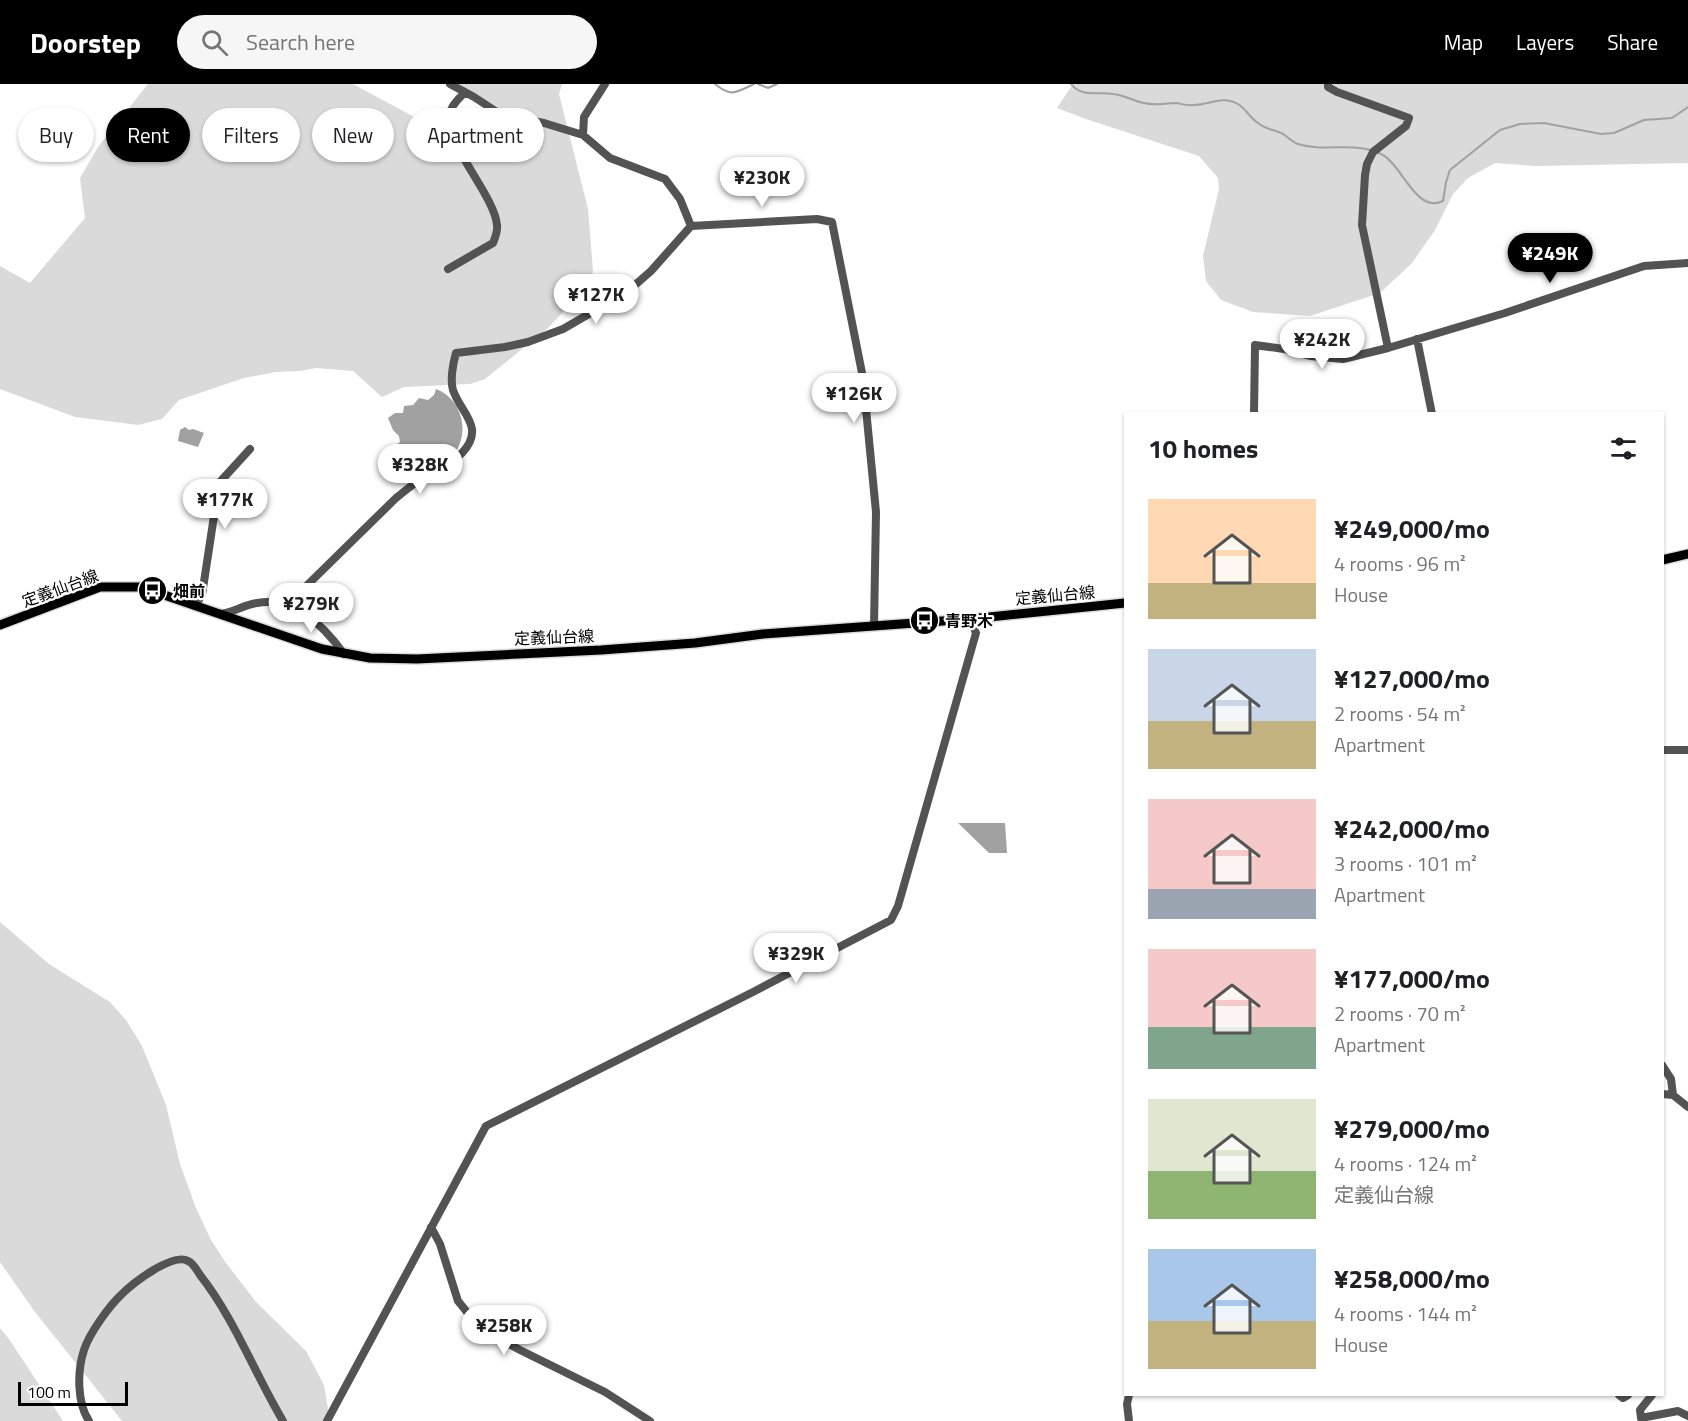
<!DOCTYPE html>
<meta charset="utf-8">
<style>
:root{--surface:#fff;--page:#f6f6f6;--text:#202124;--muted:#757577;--accent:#000}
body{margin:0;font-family:"Titillium Web","Noto Sans JP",sans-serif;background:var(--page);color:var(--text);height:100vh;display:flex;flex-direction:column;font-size:22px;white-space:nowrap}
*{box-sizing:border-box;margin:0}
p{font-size:20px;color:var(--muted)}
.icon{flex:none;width:33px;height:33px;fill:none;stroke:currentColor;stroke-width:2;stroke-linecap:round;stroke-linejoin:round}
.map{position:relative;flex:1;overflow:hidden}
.sheet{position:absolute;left:1124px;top:328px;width:540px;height:984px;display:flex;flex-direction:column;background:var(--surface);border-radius:0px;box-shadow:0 2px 4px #0004}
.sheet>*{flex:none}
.guide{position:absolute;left:18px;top:24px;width:570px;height:54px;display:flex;gap:12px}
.scale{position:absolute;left:18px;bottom:15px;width:110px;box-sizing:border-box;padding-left:6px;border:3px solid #000;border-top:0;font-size:16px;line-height:21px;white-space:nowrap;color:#000;-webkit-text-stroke:4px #fff;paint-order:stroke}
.price{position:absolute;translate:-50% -51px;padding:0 14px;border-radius:21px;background:#fff;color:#222;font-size:20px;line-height:39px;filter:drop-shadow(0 2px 3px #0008)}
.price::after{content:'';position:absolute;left:50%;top:36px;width:18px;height:14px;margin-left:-9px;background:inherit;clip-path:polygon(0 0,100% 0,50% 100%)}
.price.on{background:var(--accent);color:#fff}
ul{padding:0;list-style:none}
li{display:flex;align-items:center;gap:18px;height:150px;padding:0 24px}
li span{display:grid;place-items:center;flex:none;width:168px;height:120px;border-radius:0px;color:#555}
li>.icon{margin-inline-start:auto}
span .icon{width:72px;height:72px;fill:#fffc;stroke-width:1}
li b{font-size:26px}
h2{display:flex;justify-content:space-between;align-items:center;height:72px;padding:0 24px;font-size:26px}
.pill{padding:0 21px;border-radius:27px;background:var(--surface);box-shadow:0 2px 4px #0004;font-size:21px;line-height:54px}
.pill.on{background:var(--accent);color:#fff}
header{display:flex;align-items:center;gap:36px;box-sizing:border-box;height:84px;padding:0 30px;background:var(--accent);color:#fff}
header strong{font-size:28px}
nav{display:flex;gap:33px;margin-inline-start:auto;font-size:21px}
.search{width:420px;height:54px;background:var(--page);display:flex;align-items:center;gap:15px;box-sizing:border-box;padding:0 21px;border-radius:33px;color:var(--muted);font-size:22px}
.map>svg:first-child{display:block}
.green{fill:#dadada}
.water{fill:#a1a1a1}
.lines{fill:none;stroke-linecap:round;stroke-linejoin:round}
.stream{stroke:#a1a1a1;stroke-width:2}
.major-casing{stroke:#dbdbdb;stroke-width:12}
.minor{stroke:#535353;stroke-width:8}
.major{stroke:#000;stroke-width:9}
.labels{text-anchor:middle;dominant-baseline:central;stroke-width:4.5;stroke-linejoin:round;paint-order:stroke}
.street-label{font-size:16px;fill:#000;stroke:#fff}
.poi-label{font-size:16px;font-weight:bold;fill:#000;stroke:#fff;text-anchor:start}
</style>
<header>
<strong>Doorstep</strong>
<div class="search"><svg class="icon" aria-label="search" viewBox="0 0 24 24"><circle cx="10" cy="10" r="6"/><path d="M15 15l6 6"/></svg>Search here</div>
<nav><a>Map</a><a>Layers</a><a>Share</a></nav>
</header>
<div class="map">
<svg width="1688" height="1337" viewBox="0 0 1688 1337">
<rect width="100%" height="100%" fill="#fff"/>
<path class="green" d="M148 0H353L429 41 459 49 489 40 495 35 460 0H562L559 10 588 125 593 187 590 199 548 244 485 295 470 300 404 303 382 313 353 287 316 284 300 287 276 288 244 294 179 316 162 335 138 341 75 333 0 305V182L30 199 85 134 80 94 98 63Z
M1073 0H1688V79L1535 82 1495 79 1468 94 1453 110 1435 146 1412 179 1380 209 1310 232 1253 228 1221 216 1206 197 1203 172 1219 105 1218 94 1199 72 1086 35 1057 24Z
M0 838 49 880 110 918 126 936 142 962 166 1021 180 1080 196 1124 211 1156 226 1179 257 1219 306 1267 324 1301 330 1337H122L35 1228 0 1178Z
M0 1244 9 1255 63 1337H0Z"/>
<path class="water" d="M436 305C459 314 469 341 458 364 453 374 424 386 413 388 406 390 401 388 395 386L390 373 394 363 400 358 399 352 393 346 388 334 395 329H403L404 322 413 321 419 314 428 316 434 311Z
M185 343 189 346 193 345 204 349 198 363 178 357 180 346Z
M958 739H1005L1007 769H989Z"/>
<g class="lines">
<path class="stream" d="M715 0C732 14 736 8 754 0
M758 0 768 4 777 0
M1071 0C1082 14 1098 7 1113 10 1124 11 1134 17 1144 19 1155 22 1165 19 1176 19 1182 20 1188 22 1194 21 1210 21 1222 11 1238 20 1246 25 1250 34 1258 39 1265 45 1275 46 1283 50 1288 53 1292 58 1298 60 1326 69 1356 56 1383 71 1402 81 1416 130 1443 117L1446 98 1450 86 1500 46 1520 40 1544 39 1601 50 1614 49 1644 36 1672 34 1688 23"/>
<defs>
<path id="major" d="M1662 476 1688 470
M0 541 100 503H141L322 565 370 574 417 575 601 566 695 559 763 550 970 535 1125 519"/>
</defs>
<use href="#major" class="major-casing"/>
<path class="minor" d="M450 0 474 13 500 30 510 33 544 39 583 51 610 74 665 95 680 115 691 142
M1328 0V3L1337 8 1409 34 1406 42 1373 68 1367 80 1365 91 1362 141 1388 264
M583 51 584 33 605 0
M448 185 493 159C495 154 498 147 497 141 494 109 440 56 451 26 454 18 460 14 465 8
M1417 255 1432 330
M1254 330 1255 261 1284 265 1310 272 1343 275 1388 264 1505 229 1644 182 1688 179
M196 520 202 511 219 399 250 365
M288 520 396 414C404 408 411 401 419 397 434 388 450 382 462 369 486 343 461 330 453 306 450 296 453 279 456 269L505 263 528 258 563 245 627 208 651 187 691 142 817 135 832 138 863 294 876 428 874 542
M221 530C234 528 244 521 257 519 294 512 324 542 344 570
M1662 666H1688
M1662 981 1671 995 1673 1011
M1662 1010 1673 1011 1688 1023
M431 1143 440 1160 458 1217 480 1244 520 1266 605 1308 650 1337
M1619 1311 1623 1314 1628 1311
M1652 1311 1640 1326 1641 1334 1678 1327 1688 1332
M89 1337C77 1319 77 1287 84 1266 89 1250 109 1222 122 1210 133 1199 173 1168 188 1177 193 1179 197 1186 200 1191 234 1234 255 1290 283 1337
M327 1337 486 1042 753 908 891 836 898 822 976 549 970 535
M1129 1337 1127 1320 1129 1311"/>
<use href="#major" class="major"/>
</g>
<defs>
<symbol id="bus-disc" viewBox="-11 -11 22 22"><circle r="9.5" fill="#000" stroke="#fff"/><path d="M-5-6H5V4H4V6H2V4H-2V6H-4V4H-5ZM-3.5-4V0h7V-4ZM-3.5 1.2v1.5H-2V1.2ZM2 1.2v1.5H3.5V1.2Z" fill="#fff"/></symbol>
</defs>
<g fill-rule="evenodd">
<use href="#bus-disc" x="136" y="490" width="33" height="33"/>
<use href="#bus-disc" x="908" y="520" width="33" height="33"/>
</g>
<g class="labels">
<g class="street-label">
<text transform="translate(60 504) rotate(-20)">定義仙台線</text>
<text transform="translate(1055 511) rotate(-5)">定義仙台線</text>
<text transform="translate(554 553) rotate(-2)">定義仙台線</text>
</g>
<g class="poi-label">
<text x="173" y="507">畑前</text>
<text x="945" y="537">青野木</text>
</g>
</g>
</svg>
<div class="scale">100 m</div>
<b class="price" style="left:762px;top:124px">¥230K</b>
<b class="price on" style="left:1550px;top:200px">¥249K</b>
<b class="price" style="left:596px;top:241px">¥127K</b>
<b class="price" style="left:1322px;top:286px">¥242K</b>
<b class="price" style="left:854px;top:340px">¥126K</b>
<b class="price" style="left:420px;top:411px">¥328K</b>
<b class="price" style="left:225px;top:446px">¥177K</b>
<b class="price" style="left:311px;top:550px">¥279K</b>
<b class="price" style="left:796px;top:900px">¥329K</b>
<b class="price" style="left:504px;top:1272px">¥258K</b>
<div class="guide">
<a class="pill">Buy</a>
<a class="pill on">Rent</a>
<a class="pill">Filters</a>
<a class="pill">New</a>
<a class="pill">Apartment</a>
</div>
<section class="sheet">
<h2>10 homes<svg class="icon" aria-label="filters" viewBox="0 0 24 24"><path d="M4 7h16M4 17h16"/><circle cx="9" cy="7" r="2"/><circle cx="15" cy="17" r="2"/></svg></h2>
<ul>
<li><span style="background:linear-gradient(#ffd9b3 70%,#c2b280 0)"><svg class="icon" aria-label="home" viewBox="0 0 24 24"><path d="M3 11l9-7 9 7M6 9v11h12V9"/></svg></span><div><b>¥249,000/mo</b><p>4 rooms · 96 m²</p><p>House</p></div></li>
<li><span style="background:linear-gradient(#c9d6e8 60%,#c2b280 0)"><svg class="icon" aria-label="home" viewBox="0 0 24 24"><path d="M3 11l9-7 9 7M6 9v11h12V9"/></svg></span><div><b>¥127,000/mo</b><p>2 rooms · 54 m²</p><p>Apartment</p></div></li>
<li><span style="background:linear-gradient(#f6c9c9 75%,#9aa5b1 0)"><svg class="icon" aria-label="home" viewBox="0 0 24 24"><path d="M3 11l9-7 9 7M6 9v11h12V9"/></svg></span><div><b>¥242,000/mo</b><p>3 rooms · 101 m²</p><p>Apartment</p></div></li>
<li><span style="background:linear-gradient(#f6c9c9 65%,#7fa58c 0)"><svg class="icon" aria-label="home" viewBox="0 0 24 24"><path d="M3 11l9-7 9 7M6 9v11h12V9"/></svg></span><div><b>¥177,000/mo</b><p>2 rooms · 70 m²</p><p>Apartment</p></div></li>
<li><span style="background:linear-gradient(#dfe7d0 60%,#8fb573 0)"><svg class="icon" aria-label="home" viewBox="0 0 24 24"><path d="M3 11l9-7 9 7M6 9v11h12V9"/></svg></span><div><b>¥279,000/mo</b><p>4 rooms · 124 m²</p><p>定義仙台線</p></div></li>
<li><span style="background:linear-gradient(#a9c7e8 60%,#c2b280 0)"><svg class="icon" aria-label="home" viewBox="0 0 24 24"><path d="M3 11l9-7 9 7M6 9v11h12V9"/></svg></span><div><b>¥258,000/mo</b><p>4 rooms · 144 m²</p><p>House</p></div></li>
</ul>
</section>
</div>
